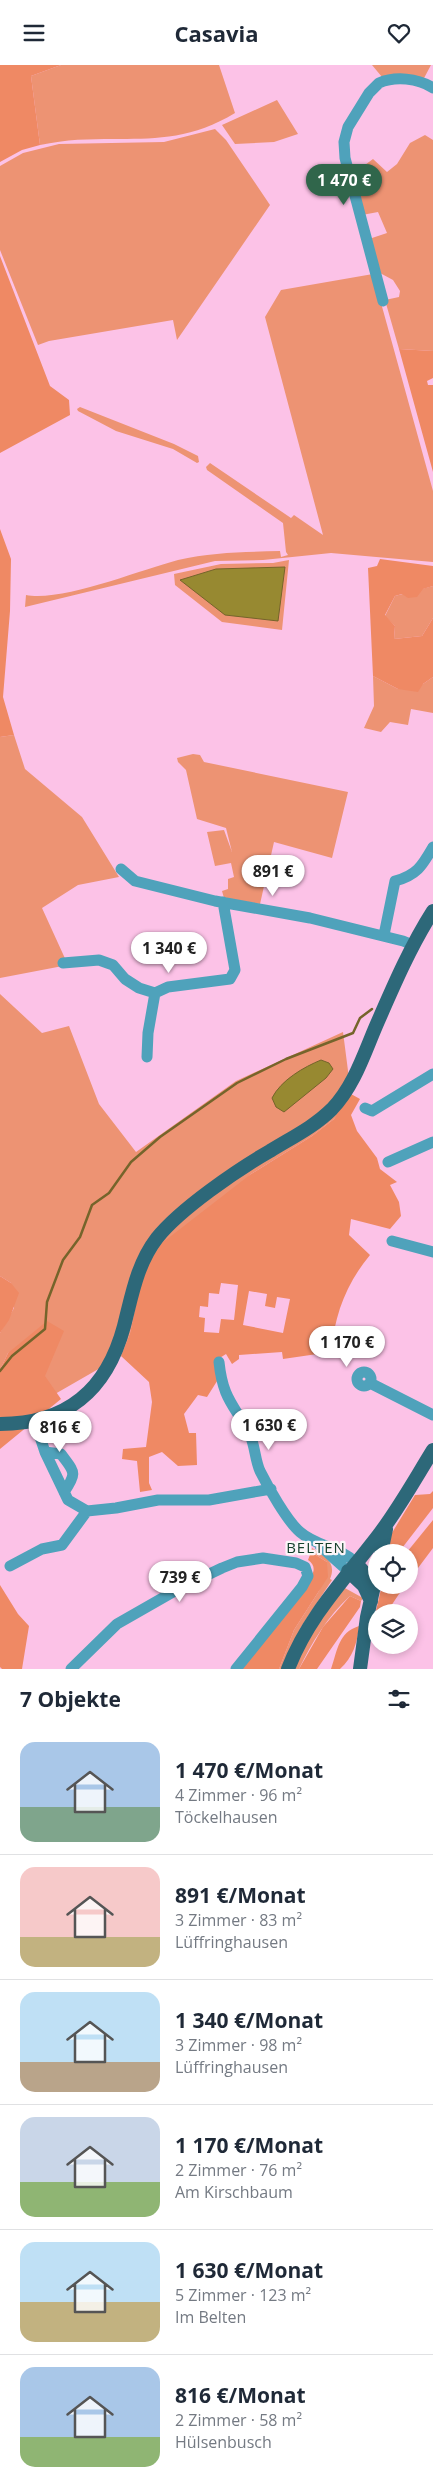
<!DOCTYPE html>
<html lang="de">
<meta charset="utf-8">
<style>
:root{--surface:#fff;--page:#f2f2f3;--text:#1f2937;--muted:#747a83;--line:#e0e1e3;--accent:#30664b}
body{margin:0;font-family:"Open Sans",sans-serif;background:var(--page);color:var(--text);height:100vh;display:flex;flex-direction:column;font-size:19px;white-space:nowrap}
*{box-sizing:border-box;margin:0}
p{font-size:16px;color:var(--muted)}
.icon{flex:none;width:28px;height:28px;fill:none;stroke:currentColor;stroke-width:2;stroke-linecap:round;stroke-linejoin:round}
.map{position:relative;height:1604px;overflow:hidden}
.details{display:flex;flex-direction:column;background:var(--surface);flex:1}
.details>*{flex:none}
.buttons{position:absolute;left:368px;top:1479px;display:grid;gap:10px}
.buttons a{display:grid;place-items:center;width:50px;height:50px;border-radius:50%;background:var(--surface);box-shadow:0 2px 8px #0003;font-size:25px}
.price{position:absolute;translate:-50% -42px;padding:0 11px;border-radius:18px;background:#fff;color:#222;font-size:16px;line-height:32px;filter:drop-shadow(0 1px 2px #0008)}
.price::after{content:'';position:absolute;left:50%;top:30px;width:15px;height:11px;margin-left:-8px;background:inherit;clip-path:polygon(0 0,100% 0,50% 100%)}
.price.on{background:var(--accent);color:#fff}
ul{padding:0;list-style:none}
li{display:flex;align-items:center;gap:15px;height:125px;padding:0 20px}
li+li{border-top:1px solid var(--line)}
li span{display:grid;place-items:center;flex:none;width:140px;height:100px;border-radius:15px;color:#555}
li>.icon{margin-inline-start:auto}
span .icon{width:60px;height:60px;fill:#fffc;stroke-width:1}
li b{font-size:21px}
h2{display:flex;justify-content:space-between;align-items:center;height:60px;padding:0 20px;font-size:21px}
header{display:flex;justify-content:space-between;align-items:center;height:65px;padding:0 20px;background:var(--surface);font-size:22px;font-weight:700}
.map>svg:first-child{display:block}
.green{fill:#ed9373}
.forest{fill:#ef8964;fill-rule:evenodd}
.water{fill:#978931;stroke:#75642b}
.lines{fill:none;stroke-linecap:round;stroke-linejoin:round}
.stream{stroke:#75642b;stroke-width:2.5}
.minor{stroke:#4fa2bb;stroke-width:11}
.major{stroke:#2d6879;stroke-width:14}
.labels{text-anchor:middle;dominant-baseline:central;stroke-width:4.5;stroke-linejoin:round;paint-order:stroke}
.neighbourhood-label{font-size:15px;letter-spacing:1px;fill:#15402c;stroke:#fcf5f9}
</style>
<header><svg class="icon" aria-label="menu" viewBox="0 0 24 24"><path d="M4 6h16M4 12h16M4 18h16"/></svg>Casavia<svg class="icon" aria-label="heart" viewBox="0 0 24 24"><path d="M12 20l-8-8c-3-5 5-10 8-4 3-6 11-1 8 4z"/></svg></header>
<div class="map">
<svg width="433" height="1604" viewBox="0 0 433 1604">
<rect width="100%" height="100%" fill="#fcc2e7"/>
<path class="green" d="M61 0H219L235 48C166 90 112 64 40 80L31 11Z
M372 0H431L423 15 382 12Z
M277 35 298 69 274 77 235 79 222 60Z
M215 64 226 75 270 140 177 275 173 255 49 276 38 280 0 185V101L23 88 59 79 164 77Z
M425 70 433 75V286L399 284 385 235 399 232 400 226 393 215 380 208 369 174 387 168 378 147 362 150 354 108 373 94 387 107 397 99 410 78Z
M373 209 433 426V497L331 488 263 495 215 496 25 542 26 530C62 537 140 505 178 495 212 487 245 487 280 486L281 492 288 490 286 487 283 458 207 405 206 402 210 398 291 453 294 450 323 470 265 252 281 225Z
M80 342 174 379 198 391 199 397 197 398 173 384 116 366 78 346 77 344Z
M289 495 282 565 222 557 175 520 174 509 221 499 273 498Z
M433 521V553L422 571 394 574 395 561 385 551 395 531Z
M373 611 398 624 423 619 433 612V648L411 644 408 660 390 657 381 667 364 663 374 641Z
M14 670 25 704 82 752 119 812 78 820 42 843 68 900 0 913V672Z
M193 689 200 690 204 697 348 727 332 793 274 777 260 839 224 833 222 826 228 824V814L234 812 231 798 215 801 207 767 224 765 232 787 226 763 197 754 186 705 178 697 177 693Z
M0 929 42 968 69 961 99 1039 136 1087 236 1016 343 967 351 1029 343 1044 334 1054 312 1071 251 1109 140 1220 130 1268 121 1291 55 1329 44 1311 63 1266 8 1288 0 1305V1268L14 1243 11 1218 0 1211Z
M312 1483C325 1492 337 1497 330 1514L332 1515 301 1562 283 1604H279L294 1565 319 1526 327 1497 311 1487Z
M343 1522 363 1533 361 1536 350 1531C328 1551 312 1577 299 1604H293L311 1570Z"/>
<path class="forest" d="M0 0H61L31 11 40 80 22 85 0 97Z
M0 191 50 321 69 335 70 350 0 388Z
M399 284 433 286V313L427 316 428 320H433V407Z
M0 464 11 494 10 546 3 632 14 670 0 672Z
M380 494 433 501V521L423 524 417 532 408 533 402 529 395 531 385 550 395 561 394 574 422 571 433 553V612L423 619 418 627 398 624 373 611 368 503 377 501Z
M351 1029 360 1034 351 1050 357 1066 377 1093 380 1104 397 1117 390 1120 399 1137 401 1151 390 1164 351 1154 349 1170 370 1190C346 1219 335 1249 331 1287L283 1294 282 1287 239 1290V1294L232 1299 226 1289 215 1296 219 1313 207 1332 198 1330 184 1349 189 1368H196L197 1400 178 1401 162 1387 149 1392V1418L152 1425 140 1427 137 1396 122 1394 123 1384 146 1382 152 1337 149 1317 121 1291 130 1268 140 1220 149 1198 162 1178 251 1109 312 1071 334 1054ZM221 1218 238 1220 234 1255 221 1254 219 1268 204 1267 205 1253 199 1252 200 1241 208 1242 209 1228 219 1229ZM249 1226 267 1229 265 1241 275 1243 277 1232 290 1234 283 1268 243 1260Z
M0 1211 11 1218 19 1228 9 1255 0 1268Z
M47 1256 64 1266 45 1311 61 1334 0 1384V1305L8 1288Z
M433 1426V1443L399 1487 383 1488 387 1476 415 1430 430 1429Z
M433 1455V1483L409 1515 407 1487Z
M311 1487 327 1497 328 1512 294 1565 279 1604H241L312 1510C315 1504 314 1499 308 1495Z
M0 1520 18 1549 29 1561 22 1604H2L0 1602Z
M382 1520H405L387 1547 376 1548V1550H375Z
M350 1531 361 1536 360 1542 317 1604H299L323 1562Z
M359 1561C357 1579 353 1592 340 1604H331C338 1584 338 1568 359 1561Z"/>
<path class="water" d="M285 502 278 556 225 550 180 515 216 504Z
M321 995 329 998 333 1004 326 1013 284 1047 276 1042 272 1033C281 1015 304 1002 321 995Z"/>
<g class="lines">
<path class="stream" d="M0 1306 12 1291 45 1264 47 1237 63 1195 80 1172 92 1140 109 1128 131 1097 160 1072 237 1018 286 994 353 968 360 953 372 944"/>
<path class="minor" d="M383 236 345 93 344 77 348 62 369 28 379 18C395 11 418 13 433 23
M121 804 135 816 215 836 310 853 403 876 413 880
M384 870 395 816C417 810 422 801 433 782
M63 898 99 895 113 900 125 914 139 923 155 928 168 922 230 914 235 905 223 837
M147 992 148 968 155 928
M365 1043 372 1046 433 1009
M388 1097 433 1077
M392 1176 433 1187
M219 1297C223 1335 234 1339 250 1370 255 1381 255 1395 260 1406 268 1422 287 1456 300 1467 317 1482 339 1481 356 1498
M357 1314a7 7 0 1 1 14 0a7 7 0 1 1-14 0Z
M370 1318 433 1350
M35 1357 45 1387 68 1435 87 1446 116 1443 158 1435H209L271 1424
M45 1387 61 1389C74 1407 78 1407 64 1427
M320 1481 348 1506
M10 1501 42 1484 62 1480 87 1446
M71 1604 117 1559 180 1523 222 1503 237 1497 263 1493 296 1498 305 1502 308 1511 302 1522 236 1604"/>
<path class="major" d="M0 1359C67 1359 107 1325 124 1261 132 1230 137 1199 157 1173 180 1144 237 1105 270 1086 291 1073 314 1062 332 1044 354 1021 364 989 376 961 393 922 410 882 433 846
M381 1488 386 1464
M356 1498 369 1513 374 1523
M348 1506 364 1521 371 1536
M288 1604C308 1552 344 1515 377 1472 398 1445 415 1414 433 1385
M360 1604 367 1552 376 1512"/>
</g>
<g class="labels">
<g class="neighbourhood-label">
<text x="316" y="1482">BELTEN</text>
</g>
</g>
</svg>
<div class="buttons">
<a><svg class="icon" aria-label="locate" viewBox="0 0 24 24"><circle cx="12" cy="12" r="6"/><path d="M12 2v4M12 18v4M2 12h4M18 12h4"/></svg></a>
<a><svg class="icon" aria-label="layers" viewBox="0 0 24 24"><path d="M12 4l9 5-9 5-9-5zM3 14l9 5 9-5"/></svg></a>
</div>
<b class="price on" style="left:344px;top:141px">1 470 €</b>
<b class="price" style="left:273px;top:832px">891 €</b>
<b class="price" style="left:169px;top:909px">1 340 €</b>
<b class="price" style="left:347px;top:1303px">1 170 €</b>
<b class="price" style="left:269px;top:1386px">1 630 €</b>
<b class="price" style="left:60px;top:1388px">816 €</b>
<b class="price" style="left:180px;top:1538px">739 €</b>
</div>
<section class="details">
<h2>7 Objekte<svg class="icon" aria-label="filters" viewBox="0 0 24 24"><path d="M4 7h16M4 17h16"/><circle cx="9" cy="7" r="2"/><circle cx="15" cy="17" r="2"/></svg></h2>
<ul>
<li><span style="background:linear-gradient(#a9c7e8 65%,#7fa58c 0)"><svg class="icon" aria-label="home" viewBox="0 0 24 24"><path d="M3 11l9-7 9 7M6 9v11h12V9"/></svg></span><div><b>1 470 €/Monat</b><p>4 Zimmer · 96 m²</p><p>Töckelhausen</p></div></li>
<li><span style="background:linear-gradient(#f6c9c9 70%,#c2b280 0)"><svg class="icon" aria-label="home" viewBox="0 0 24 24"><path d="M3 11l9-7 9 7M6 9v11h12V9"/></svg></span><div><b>891 €/Monat</b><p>3 Zimmer · 83 m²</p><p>Lüffringhausen</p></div></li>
<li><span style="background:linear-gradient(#bfe0f5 70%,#b9a48a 0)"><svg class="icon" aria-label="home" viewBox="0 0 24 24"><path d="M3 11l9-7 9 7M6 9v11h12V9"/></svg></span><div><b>1 340 €/Monat</b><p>3 Zimmer · 98 m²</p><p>Lüffringhausen</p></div></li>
<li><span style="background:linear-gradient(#c9d6e8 65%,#8fb573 0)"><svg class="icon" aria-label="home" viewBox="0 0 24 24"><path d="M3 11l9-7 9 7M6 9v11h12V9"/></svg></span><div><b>1 170 €/Monat</b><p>2 Zimmer · 76 m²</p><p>Am Kirschbaum</p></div></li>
<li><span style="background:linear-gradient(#bfe0f5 60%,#c2b280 0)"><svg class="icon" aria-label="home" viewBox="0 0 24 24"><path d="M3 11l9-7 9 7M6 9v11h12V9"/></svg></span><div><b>1 630 €/Monat</b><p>5 Zimmer · 123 m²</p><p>Im Belten</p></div></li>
<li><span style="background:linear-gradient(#a9c7e8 70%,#8fb573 0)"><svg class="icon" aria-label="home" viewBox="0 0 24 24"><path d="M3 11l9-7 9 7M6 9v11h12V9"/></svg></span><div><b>816 €/Monat</b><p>2 Zimmer · 58 m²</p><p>Hülsenbusch</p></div></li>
</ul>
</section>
